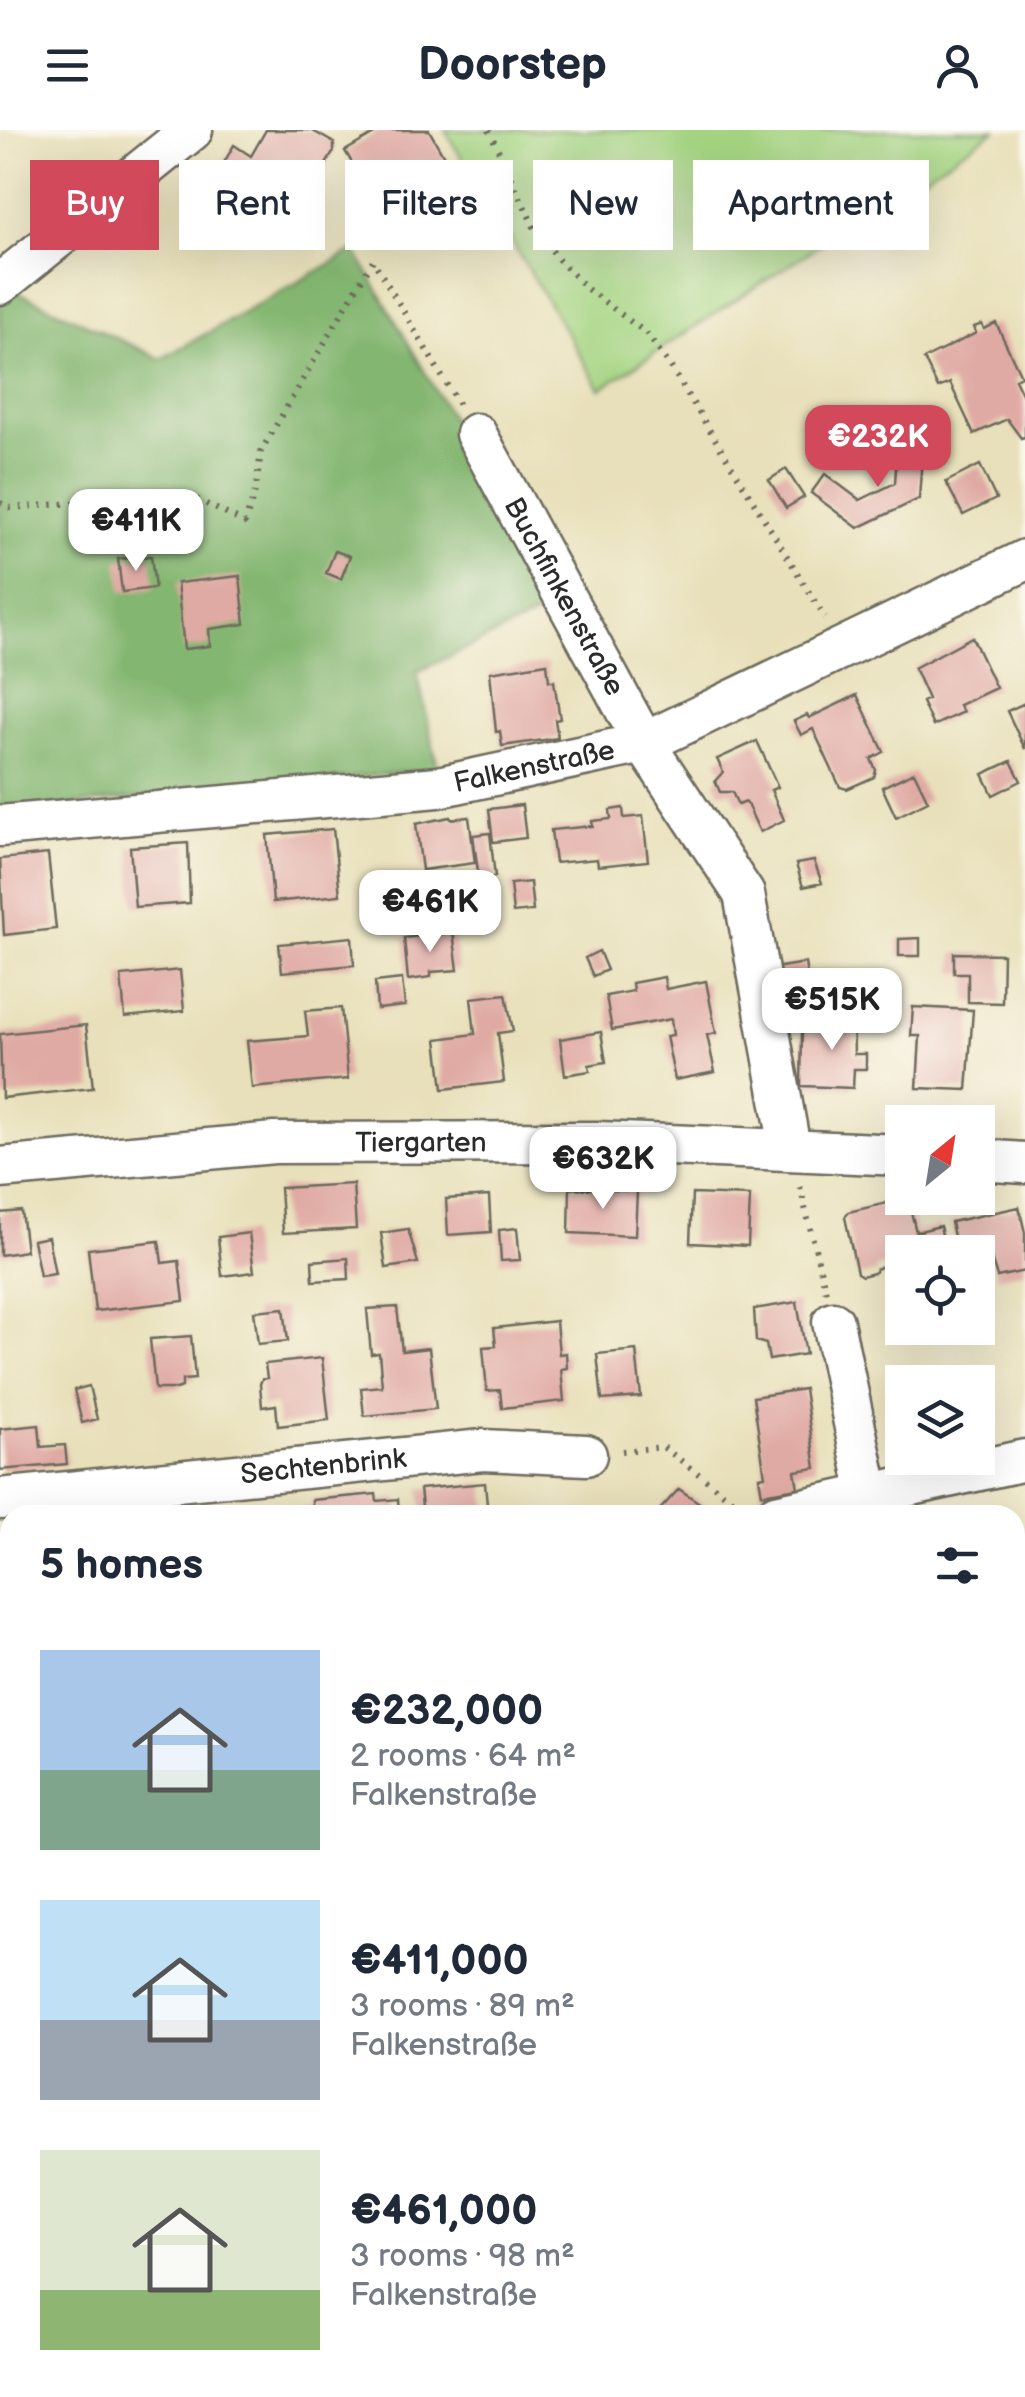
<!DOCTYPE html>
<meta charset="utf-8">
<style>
:root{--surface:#fff;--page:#f2f2f3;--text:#1f2937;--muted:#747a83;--accent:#d1495b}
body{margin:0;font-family:"Balsamiq Sans",sans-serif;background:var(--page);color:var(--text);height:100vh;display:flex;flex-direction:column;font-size:38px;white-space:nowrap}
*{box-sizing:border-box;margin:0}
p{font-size:32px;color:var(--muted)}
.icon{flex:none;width:55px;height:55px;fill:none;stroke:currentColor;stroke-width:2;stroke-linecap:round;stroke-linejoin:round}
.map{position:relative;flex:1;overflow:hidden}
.side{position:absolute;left:0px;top:1375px;width:1025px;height:892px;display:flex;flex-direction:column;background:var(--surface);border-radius:30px 30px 0 0;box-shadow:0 10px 40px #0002}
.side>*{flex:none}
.banner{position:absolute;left:30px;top:30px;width:965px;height:90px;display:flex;gap:20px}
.needle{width:65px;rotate:30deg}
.tools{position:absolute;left:885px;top:975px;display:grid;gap:20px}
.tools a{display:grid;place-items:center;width:110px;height:110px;border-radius:0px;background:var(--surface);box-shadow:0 10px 40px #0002;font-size:50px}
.price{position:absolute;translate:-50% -85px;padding:0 22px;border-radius:20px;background:#fff;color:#222;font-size:32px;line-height:65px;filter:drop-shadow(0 2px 5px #0008)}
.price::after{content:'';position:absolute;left:50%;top:60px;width:30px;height:22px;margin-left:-15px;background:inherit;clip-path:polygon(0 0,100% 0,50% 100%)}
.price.current{background:var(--accent);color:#fff}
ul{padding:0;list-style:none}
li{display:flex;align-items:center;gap:30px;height:250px;padding:0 40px}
li span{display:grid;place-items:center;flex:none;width:280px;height:200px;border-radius:0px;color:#555}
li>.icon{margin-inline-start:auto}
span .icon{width:120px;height:120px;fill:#fffc;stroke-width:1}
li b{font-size:42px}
h2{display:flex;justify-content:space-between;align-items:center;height:120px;padding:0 40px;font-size:42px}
.chip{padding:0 35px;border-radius:0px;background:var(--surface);box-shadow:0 10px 40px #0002;font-size:35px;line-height:90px}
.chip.current{background:var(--accent);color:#fff}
header{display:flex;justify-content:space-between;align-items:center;height:130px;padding:0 40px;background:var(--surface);font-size:45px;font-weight:700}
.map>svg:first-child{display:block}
.industrial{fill:#cec1ba}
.green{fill:#a4d482;stroke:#688056;stroke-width:2.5}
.forest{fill:#83b670;stroke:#57704e;stroke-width:2.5}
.building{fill:#e0aaa4}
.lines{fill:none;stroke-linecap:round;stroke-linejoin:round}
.minor-casing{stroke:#6d6a5d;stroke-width:45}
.path{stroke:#6d6a5d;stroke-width:6;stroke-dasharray:2.5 8;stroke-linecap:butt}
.minor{stroke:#fff;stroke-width:40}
.labels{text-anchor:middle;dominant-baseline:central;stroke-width:10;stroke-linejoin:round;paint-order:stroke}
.street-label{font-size:28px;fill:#2b2b2b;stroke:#fbf7ec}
</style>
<header><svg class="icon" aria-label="menu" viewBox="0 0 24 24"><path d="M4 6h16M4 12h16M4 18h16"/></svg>Doorstep<svg class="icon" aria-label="person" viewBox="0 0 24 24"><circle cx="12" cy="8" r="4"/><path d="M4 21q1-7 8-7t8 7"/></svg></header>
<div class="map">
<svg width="1025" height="2267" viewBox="0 0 1025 2267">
<rect width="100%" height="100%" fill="#fbf7ec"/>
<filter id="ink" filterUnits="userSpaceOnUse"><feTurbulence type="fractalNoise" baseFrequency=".01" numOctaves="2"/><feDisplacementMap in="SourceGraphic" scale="20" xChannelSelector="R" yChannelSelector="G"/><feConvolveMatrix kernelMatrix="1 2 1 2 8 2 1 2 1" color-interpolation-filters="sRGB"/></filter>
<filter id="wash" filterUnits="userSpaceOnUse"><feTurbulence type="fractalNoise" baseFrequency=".0048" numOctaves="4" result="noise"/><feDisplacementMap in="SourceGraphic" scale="40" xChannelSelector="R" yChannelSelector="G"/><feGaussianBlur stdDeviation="2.25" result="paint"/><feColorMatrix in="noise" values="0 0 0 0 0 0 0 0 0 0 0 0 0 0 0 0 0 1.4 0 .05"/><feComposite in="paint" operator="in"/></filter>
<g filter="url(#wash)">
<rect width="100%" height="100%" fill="#e8e0ba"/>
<path class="industrial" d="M1025 1630V2134L1015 2139V1631Z
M10 2002V2258H664L633 2267H0V2003Z
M1025 2201V2267H835L864 2258H1015V2206Z"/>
<path class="green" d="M445 0H995L600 259Z"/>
<path class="forest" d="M355 120 558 475 417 542 438 639 0 682V174L16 161 161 229Z"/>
<g id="blocks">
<path class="building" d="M266 0H311L334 13V21L288 99 212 54 234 15 251 26Z
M381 0H429L447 32 376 73 345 21Z
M996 193 1021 246 1015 249 1025 270V307L1021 308 1007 289 974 304 950 253 938 258 924 229 976 203 974 197 982 194 984 199Z
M898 310 923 312 919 369 858 398 811 363 825 344 860 370 895 353Z
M980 335 996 369 963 385 946 352Z
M786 339 804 367 786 378 769 350Z
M335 421 350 426 341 449 326 443Z
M151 426 155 458 122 462 118 429Z
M240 446 245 494 209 499 210 516 184 519 177 453Z
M972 507 996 558 959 575 963 582 933 596 922 572 928 569 914 538Z
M547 533 549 551H554L560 589 555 590 558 608 502 616 500 601 496 602 490 542Z
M857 565 884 622 871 629 876 640 874 647 847 659 840 657 813 599 801 605 794 591 807 585 809 588Z
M1025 573V619L1007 581Z
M757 611 778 657 771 660 784 690 760 702 746 672 738 675 732 662H720L715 651 723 642 717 629Z
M1011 631 1021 651 993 665 983 644Z
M914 642 928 671 896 687 882 657Z
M522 675 526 708 493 712 489 679Z
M623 678 624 688 643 686 648 731 598 736 597 729 555 733 551 700 593 696 592 691 611 689 610 680Z
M450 687 451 689 469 687 475 733 422 740 416 694Z
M333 699 340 765 273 772 267 705Z
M490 703 495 747 479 749 473 705Z
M188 713 190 773 135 777 130 717Z
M48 724 56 799 4 805 0 729Z
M814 731 822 753 803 757 796 734Z
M530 752 533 781 513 783 510 754Z
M453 802 458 840 431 842V847L408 850 404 808Z
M352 807 354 835 282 842 279 814Z
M920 808V826H899V809Z
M599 821 607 840 593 846 585 828Z
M954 823 1003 824 1002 873 968 872V843H954Z
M805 833 811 870 780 875 774 838Z
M180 840 184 881 125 887 121 846Z
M664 847 666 859 706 851 716 903 707 905 715 942 675 950 666 906 673 905 671 889 612 900 606 866 633 861 632 853Z
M402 849 405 876 377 879 375 852Z
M506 864 513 901 498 903 504 952 443 959 437 909 475 904 471 868Z
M829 877 853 878 854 924H866V939H854L853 958 801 956 802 902H829Z
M913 877 973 880 967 960 917 958 920 906H911Z
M341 878 348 949 252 958 247 911 308 906 305 881Z
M86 895 93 958 2 968 0 904Z
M601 902 606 932 589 935 590 941 565 945 560 909Z
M353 1054 356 1099 283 1103 280 1058Z
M570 1058 637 1061 635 1106 569 1103Z
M692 1064 750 1066 748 1116 690 1113Z
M489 1066 491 1102 448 1105 446 1069Z
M904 1069 909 1073 916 1102 940 1096 946 1122H902V1132L877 1138 874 1143 862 1146 857 1143 845 1087 848 1082Z
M1019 1077 1025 1103V1141L997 1147 989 1122H957L951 1092Z
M21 1081 26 1121 0 1125V1083Z
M517 1098 520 1130 501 1131 499 1100Z
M408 1099 418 1133 386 1138 381 1103Z
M249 1103 254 1142 222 1146 218 1107Z
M48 1107 55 1144 40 1146 33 1110Z
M159 1111 162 1133 179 1131 184 1171 95 1181 88 1119Z
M348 1128 349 1149 313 1151 312 1131Z
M797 1172 806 1224 769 1230 766 1214 756 1211 754 1179Z
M397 1177 402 1221 429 1218 436 1279 364 1286 361 1258 382 1256 379 1223 371 1224 367 1179Z
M284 1178 288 1211 258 1214 254 1181Z
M556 1191 559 1224 566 1223 567 1238 561 1239 564 1271 502 1278 500 1260 487 1261 483 1217 496 1216 494 1198Z
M191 1206 195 1249 182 1250V1257L176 1259H155L150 1209Z
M636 1220 641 1267 602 1270 597 1224Z
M322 1228 329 1290 278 1296 276 1275 262 1277 260 1254 262 1249 267 1248 265 1234Z
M89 1256 97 1289 82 1293 74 1260Z
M804 1259 816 1338 795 1341 798 1358 762 1364 759 1347 765 1346 753 1267Z
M39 1295 41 1317 65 1315 67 1334 0 1340V1299Z
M485 1353 488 1385H423L420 1359Z
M679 1359 704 1376 716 1385H655Z
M376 1364 377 1371 398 1369 399 1385H292V1379L312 1377V1370Z
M1023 1469 1025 1500 1015 1502V1471Z
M10 1483V1535L0 1537V1485Z
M0 2174H10V2251L0 2250Z
M1015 2225 1025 2236V2267H919L942 2258H1015Z
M57 2258H181V2267H57Z
M242 2258H339V2267H241Z
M369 2258H528L527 2267H369Z"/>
</g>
</g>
<g filter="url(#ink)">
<use href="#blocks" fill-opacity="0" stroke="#6d6a5d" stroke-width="2.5"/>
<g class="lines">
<defs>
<g id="minor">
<path d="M0 154 192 0"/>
<path id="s1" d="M476 304 644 613 744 764 790 1018"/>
<path id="s2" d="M0 696 438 657 644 613 1025 430"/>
<path d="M978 1030 1025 1033"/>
<path id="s3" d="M0 1038 274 1013 598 1012 902 1025"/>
<path d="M833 1192 869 1365"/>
<path id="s4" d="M0 1369 483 1320 586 1325"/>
<path d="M776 1385 1025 1330"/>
<path d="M0 1726 10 1725"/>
<path d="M1015 2174 1025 2170"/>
<path d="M733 2267 763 2258"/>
</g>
</defs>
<use href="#minor" class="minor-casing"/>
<path class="path" d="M489 0 534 97 559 130 586 158 646 203 669 234 825 488
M0 373 10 378 186 364 245 393 256 359 261 321 373 130 459 275
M800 1057 826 1162
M622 1321 663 1317 743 1378"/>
<use href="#minor" class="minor"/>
</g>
</g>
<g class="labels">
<g class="street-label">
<text stroke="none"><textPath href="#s1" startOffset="185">Buchfinkenstraße</textPath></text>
<text stroke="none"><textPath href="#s2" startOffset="538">Falkenstraße</textPath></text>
<text stroke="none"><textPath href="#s3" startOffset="422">Tiergarten</textPath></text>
<text stroke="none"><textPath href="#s4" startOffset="325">Sechtenbrink</textPath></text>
</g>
</g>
</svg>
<div class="tools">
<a><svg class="needle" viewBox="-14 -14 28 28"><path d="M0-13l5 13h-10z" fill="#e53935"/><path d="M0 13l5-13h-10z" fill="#747a83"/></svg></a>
<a><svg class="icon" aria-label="locate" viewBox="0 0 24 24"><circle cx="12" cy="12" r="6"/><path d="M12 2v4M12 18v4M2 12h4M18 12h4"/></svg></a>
<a><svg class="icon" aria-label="layers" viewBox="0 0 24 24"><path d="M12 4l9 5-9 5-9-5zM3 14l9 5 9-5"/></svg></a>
</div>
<b class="price current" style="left:878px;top:360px">€232K</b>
<b class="price" style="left:136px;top:444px">€411K</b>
<b class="price" style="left:430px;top:825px">€461K</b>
<b class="price" style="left:832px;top:923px">€515K</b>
<b class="price" style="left:603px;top:1082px">€632K</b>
<div class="banner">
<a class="chip current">Buy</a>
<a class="chip">Rent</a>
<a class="chip">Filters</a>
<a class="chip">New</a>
<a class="chip">Apartment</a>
</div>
<section class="side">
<h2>5 homes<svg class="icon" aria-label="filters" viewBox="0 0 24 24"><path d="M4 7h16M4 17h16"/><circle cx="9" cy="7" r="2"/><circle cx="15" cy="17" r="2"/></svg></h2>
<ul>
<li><span style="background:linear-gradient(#a9c7e8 60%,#7fa58c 0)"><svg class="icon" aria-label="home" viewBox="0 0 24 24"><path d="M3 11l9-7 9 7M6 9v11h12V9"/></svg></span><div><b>€232,000</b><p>2 rooms · 64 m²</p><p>Falkenstraße</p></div></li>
<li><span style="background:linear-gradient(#bfe0f5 60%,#9aa5b1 0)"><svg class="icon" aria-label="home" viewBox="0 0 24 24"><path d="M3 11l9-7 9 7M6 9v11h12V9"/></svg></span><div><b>€411,000</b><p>3 rooms · 89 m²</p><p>Falkenstraße</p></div></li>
<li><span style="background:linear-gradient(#dfe7d0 70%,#8fb573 0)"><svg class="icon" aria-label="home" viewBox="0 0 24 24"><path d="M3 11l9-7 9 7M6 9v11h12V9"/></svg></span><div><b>€461,000</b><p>3 rooms · 98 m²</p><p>Falkenstraße</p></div></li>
</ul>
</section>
</div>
